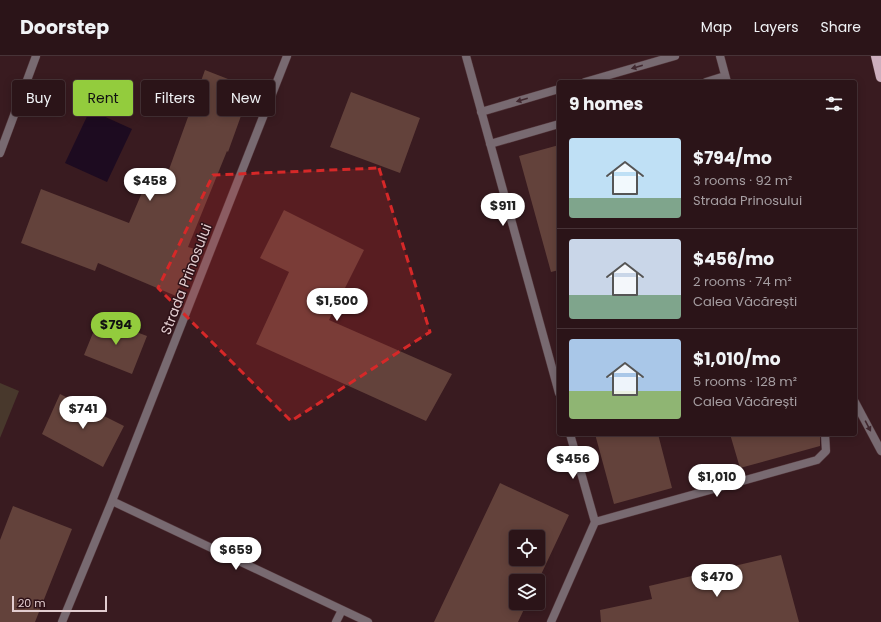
<!DOCTYPE html>
<meta charset="utf-8">
<style>
:root{--surface:#2b1418;--page:#372125;--text:#f1f3f6;--muted:#a69ea2;--line:#473337;--accent:#93cc3d}
body{margin:0;font-family:Poppins,sans-serif;background:var(--page);color:var(--text);height:100vh;display:flex;flex-direction:column;font-size:15px;white-space:nowrap}
*{box-sizing:border-box;margin:0}
p{font-size:13px;color:var(--muted)}
.icon{flex:none;width:22px;height:22px;fill:none;stroke:currentColor;stroke-width:2;stroke-linecap:round;stroke-linejoin:round}
.map{position:relative;flex:1;overflow:hidden}
.panel{position:absolute;left:557px;top:24px;width:300px;height:356px;display:flex;flex-direction:column;background:var(--surface);border-radius:4px;box-shadow:0 2px 10px #0003,0 0 0 1px var(--line)}
.panel>*{flex:none}
.top-card{position:absolute;left:12px;top:24px;width:380px;height:36px;display:flex;gap:8px}
.controls{position:absolute;left:509px;top:474px;display:grid;gap:8px}
.controls a{display:grid;place-items:center;width:36px;height:36px;border-radius:4px;background:var(--surface);box-shadow:0 2px 10px #0003,0 0 0 1px var(--line);font-size:20px}
.scale{position:absolute;left:12px;bottom:10px;width:95px;box-sizing:border-box;padding-left:4px;border:2px solid #e2cdd0;border-top:0;font-size:11px;line-height:14px;white-space:nowrap;color:#e2cdd0;-webkit-text-stroke:3px #2e1117;paint-order:stroke}
.price{position:absolute;translate:-50% -34px;padding:0 9px;border-radius:14px;background:#fff;color:#222;font-size:13px;line-height:26px;filter:drop-shadow(0 1px 2px #0008)}
.price::after{content:'';position:absolute;left:50%;top:24px;width:12px;height:9px;margin-left:-6px;background:inherit;clip-path:polygon(0 0,100% 0,50% 100%)}
.price.active{background:var(--accent);color:#111}
ul{padding:0;list-style:none}
li{display:flex;align-items:center;gap:12px;height:100px;padding:0 12px}
li+li{border-top:1px solid var(--line)}
li span{display:grid;place-items:center;flex:none;width:112px;height:80px;border-radius:4px;color:#555}
li>.icon{margin-inline-start:auto}
span .icon{width:48px;height:48px;fill:#fffc;stroke-width:1}
li b{font-size:17px}
h2{display:flex;justify-content:space-between;align-items:center;height:48px;padding:0 12px;font-size:17px}
.chip{padding:0 14px;border-radius:4px;background:var(--surface);box-shadow:0 2px 10px #0003,0 0 0 1px var(--line);font-size:14px;line-height:36px}
.chip.active{background:var(--accent);color:#111}
header{display:flex;align-items:center;gap:24px;box-sizing:border-box;height:56px;padding:0 20px;background:var(--surface);border-bottom:1px solid var(--line)}
header strong{font-size:19px}
nav{display:flex;gap:22px;margin-inline-start:auto;font-size:14px}
.map>svg:first-child{display:block}
.green{fill:#48382c}
.water{fill:#1d0b20}
.building{fill:#63423b;fill-rule:evenodd}
.lines{fill:none;stroke-linecap:round;stroke-linejoin:round}
.lane-casing{stroke:#54373c;stroke-width:9}
.street-casing{stroke:#54373c;stroke-width:9}
.primary-casing{stroke:#54373c;stroke-width:11}
.lane{stroke:#786a71;stroke-width:8}
.street{stroke:#786a71;stroke-width:8}
.primary{stroke:#cdafbe;stroke-width:10}
.oneway{fill:#40272e}
.marked{fill:#d62828;fill-opacity:0.2;stroke:#d62828;stroke-width:3;stroke-dasharray:8 5;stroke-linejoin:round}
.labels{text-anchor:middle;dominant-baseline:central;stroke-width:3;stroke-linejoin:round;paint-order:stroke}
.street-label{font-size:14px;fill:#e2cdd0;stroke:#2e1117}
</style>
<header>
<strong>Doorstep</strong>
<nav><a>Map</a><a>Layers</a><a>Share</a></nav>
</header>
<div class="map">
<svg width="881" height="566" viewBox="0 0 881 566">
<rect width="100%" height="100%" fill="#391b20"/>
<path class="green" d="M0 327 19 335 0 382Z"/>
<path class="water" d="M90 54 132 73 107 126 65 107Z"/>
<path class="building" d="M205 14 251 32 228 96 227 95 188 191 195 193 176 240 98 207 95 215 21 187 41 133 129 167 152 113 167 119Z
M351 36 420 62 400 117 330 91Z
M559 89V214L551 216 519 100Z
M284 154 364 194 329 264 452 318 426 365 256 288 289 216 260 202Z
M99 262 147 280 132 318 84 299Z
M60 338 124 370 103 411 42 378Z
M595 378H658L672 432 614 448Z
M730 378H820V390L740 412Z
M500 427 569 459 538 525H516V547H527L518 566H434ZM516 481H538V503H516Z
M13 450 72 473 35 566H0V484Z
M781 499 799 566H601L600 554 652 543 649 530Z"/>
<g class="lines">
<defs>
<path id="lane" d="M0 97 36 0"/>
<path id="street" d="M466 0 559 337
M720 0 727 26
M585 26 675 0
M706 26 725 20
M481 56 559 33
M490 88 559 68
M855 346 881 395
M570 378 595 466
M112 445 368 566
M595 466 817 404 826 395 825 378
M62 566 112 445 287 0
M336 566 342 554
M551 566 595 466"/>
<path id="primary" d="M876 0 881 21"/>
</defs>
<use href="#lane" class="lane-casing"/>
<use href="#street" class="street-casing"/>
<use href="#primary" class="primary-casing"/>
<use href="#lane" class="lane"/>
<use href="#street" class="street"/>
<use href="#primary" class="primary"/>
</g>
<defs><path id="oneway-solid" d="M-6-.8H1V-3.2L6.5 0L1 3.2V.8H-6Z"/></defs>
<g class="oneway">
<use href="#oneway-solid" transform="translate(637 11) rotate(164)"/>
<use href="#oneway-solid" transform="translate(522 44) rotate(164)"/>
<use href="#oneway-solid" transform="translate(868 370) rotate(62)"/>
</g>
<path class="marked" d="M379 112 430 276 291 365 158 232 213 119Z"/>
<g class="labels">
<g class="street-label">
<text transform="translate(186 223) rotate(-69)">Strada Prinosului</text>
</g>
</g>
</svg>
<div class="controls">
<a><svg class="icon" aria-label="locate" viewBox="0 0 24 24"><circle cx="12" cy="12" r="6"/><path d="M12 2v4M12 18v4M2 12h4M18 12h4"/></svg></a>
<a><svg class="icon" aria-label="layers" viewBox="0 0 24 24"><path d="M12 4l9 5-9 5-9-5zM3 14l9 5 9-5"/></svg></a>
</div>
<div class="scale">20 m</div>
<b class="price" style="left:150px;top:146px">$458</b>
<b class="price" style="left:503px;top:171px">$911</b>
<b class="price" style="left:337px;top:266px">$1,500</b>
<b class="price active" style="left:116px;top:290px">$794</b>
<b class="price" style="left:83px;top:374px">$741</b>
<b class="price" style="left:573px;top:424px">$456</b>
<b class="price" style="left:717px;top:442px">$1,010</b>
<b class="price" style="left:236px;top:515px">$659</b>
<b class="price" style="left:717px;top:542px">$470</b>
<div class="top-card">
<a class="chip">Buy</a>
<a class="chip active">Rent</a>
<a class="chip">Filters</a>
<a class="chip">New</a>
</div>
<section class="panel">
<h2>9 homes<svg class="icon" aria-label="filters" viewBox="0 0 24 24"><path d="M4 7h16M4 17h16"/><circle cx="9" cy="7" r="2"/><circle cx="15" cy="17" r="2"/></svg></h2>
<ul>
<li><span style="background:linear-gradient(#bfe0f5 75%,#7fa58c 0)"><svg class="icon" aria-label="home" viewBox="0 0 24 24"><path d="M3 11l9-7 9 7M6 9v11h12V9"/></svg></span><div><b>$794/mo</b><p>3 rooms · 92 m²</p><p>Strada Prinosului</p></div></li>
<li><span style="background:linear-gradient(#c9d6e8 70%,#7fa58c 0)"><svg class="icon" aria-label="home" viewBox="0 0 24 24"><path d="M3 11l9-7 9 7M6 9v11h12V9"/></svg></span><div><b>$456/mo</b><p>2 rooms · 74 m²</p><p>Calea Văcărești</p></div></li>
<li><span style="background:linear-gradient(#a9c7e8 65%,#8fb573 0)"><svg class="icon" aria-label="home" viewBox="0 0 24 24"><path d="M3 11l9-7 9 7M6 9v11h12V9"/></svg></span><div><b>$1,010/mo</b><p>5 rooms · 128 m²</p><p>Calea Văcărești</p></div></li>
</ul>
</section>
</div>
